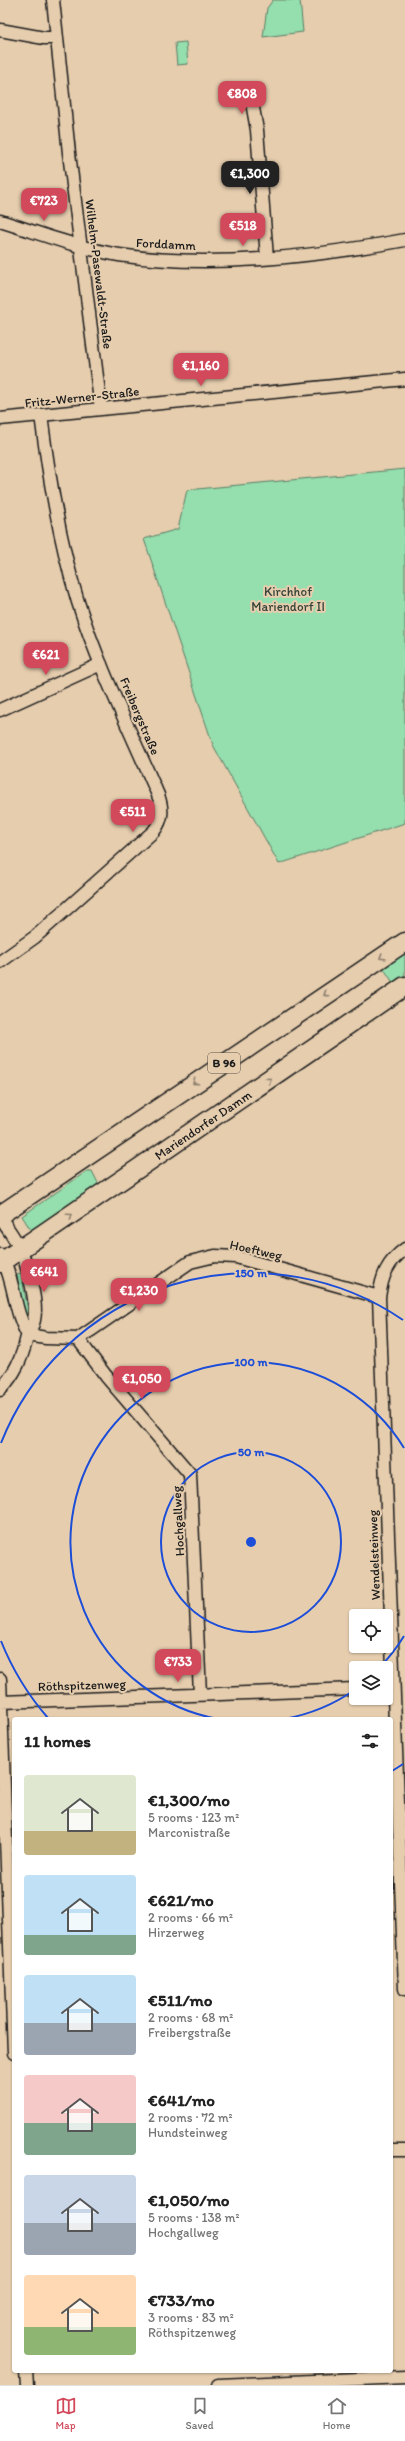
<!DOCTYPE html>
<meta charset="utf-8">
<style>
:root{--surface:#fff;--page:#f2f2f2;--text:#222;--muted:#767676;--line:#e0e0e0;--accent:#d1495b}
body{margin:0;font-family:Itim,sans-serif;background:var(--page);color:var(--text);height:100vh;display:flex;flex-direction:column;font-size:15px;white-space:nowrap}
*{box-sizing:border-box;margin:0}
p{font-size:13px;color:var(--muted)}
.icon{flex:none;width:22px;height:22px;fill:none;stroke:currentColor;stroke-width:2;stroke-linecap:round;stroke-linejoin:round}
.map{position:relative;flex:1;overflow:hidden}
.panel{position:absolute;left:12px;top:1717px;width:381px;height:656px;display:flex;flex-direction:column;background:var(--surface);border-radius:4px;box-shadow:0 1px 3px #0004}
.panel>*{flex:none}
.controls{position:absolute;left:349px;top:1609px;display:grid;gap:8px}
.controls a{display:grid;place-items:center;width:44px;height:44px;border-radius:4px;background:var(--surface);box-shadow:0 1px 3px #0004;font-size:20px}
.price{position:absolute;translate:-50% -34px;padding:0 9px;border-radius:8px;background:var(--accent);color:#fff;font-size:13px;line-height:26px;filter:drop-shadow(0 1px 2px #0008)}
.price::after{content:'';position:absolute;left:50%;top:24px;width:12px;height:9px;margin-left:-6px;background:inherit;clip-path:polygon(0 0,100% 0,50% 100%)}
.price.active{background:#222;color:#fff}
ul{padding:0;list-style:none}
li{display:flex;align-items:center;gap:12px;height:100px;padding:0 12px}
li span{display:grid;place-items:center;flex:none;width:112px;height:80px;border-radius:4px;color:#555}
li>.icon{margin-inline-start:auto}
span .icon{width:48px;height:48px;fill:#fffc;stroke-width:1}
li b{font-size:17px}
h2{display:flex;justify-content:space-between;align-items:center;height:48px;padding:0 12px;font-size:17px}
.dock{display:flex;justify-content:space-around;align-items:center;height:56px;border-top:1px solid var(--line);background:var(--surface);font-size:11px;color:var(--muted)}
.dock a{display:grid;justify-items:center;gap:2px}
.dock .active{color:var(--accent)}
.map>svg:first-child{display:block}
.green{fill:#95dead;stroke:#587d64}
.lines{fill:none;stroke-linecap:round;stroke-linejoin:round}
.street-casing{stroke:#1c1c1c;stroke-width:15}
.primary-casing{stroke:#1c1c1c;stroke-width:21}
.street{stroke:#e6cdae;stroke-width:12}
.primary{stroke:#e6cdae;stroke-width:18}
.oneway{stroke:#8b7d6c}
.ring{fill:none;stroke:#1d4ed8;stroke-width:2}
.labels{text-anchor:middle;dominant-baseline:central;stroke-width:4;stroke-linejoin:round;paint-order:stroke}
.shield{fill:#e6cdae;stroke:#595148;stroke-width:1}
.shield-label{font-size:12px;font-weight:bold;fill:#1c1c1c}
.street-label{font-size:13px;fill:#1c1c1c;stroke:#e6cdae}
.park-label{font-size:13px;fill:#344339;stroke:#e6cdae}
.centre{fill:#1d4ed8;stroke:#e6cdae;stroke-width:2}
.ring-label{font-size:12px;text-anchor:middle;font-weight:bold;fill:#1d4ed8;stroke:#e6cdae;stroke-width:4;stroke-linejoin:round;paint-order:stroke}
</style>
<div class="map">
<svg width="405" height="2385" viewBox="0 0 405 2385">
<rect width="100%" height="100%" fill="#e6cdae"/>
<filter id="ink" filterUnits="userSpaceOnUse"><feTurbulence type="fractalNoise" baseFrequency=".025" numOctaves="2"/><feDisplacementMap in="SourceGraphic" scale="8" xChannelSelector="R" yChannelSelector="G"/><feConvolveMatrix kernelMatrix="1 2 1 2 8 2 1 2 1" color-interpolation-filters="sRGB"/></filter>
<g filter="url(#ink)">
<path class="green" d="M273 0H300L303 32 263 37 267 8Z
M186 42 188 64 177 65 175 43Z
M405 469V823L279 864 213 745 144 539 178 529 187 490Z
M405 952V975L394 984 382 966Z
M87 1171H92L99 1185 32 1232 22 1216Z
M21 1273 29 1316 26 1319 16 1276Z"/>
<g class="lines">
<defs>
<path id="street" d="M53 0 69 153 101 409
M0 30 44 38H57
M251 97 257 130 267 258
M0 221C39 233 78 248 119 255 211 269 314 257 405 240
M0 419 405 379
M0 710 101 664
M0 962 35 937 154 831C163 819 163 809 158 795 131 732 99 668 78 602 59 540 49 479 41 415
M0 1217C7 1228 16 1239 21 1251 28 1267 38 1303 34 1320 33 1326 29 1331 27 1337 22 1358 15 1374 0 1390
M405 1249C387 1262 382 1276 379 1297L405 1989
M1 1255C15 1280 13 1310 28 1335
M28 1335 46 1338 78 1339 190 1262 215 1256 236 1257 379 1297
M78 1339 106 1376 190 1474 200 1694
M0 1679 14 2053
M1 1702 356 1689
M391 2150H405
M26 2371 27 2385
M218 2385 405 2377"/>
<path id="primary" d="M0 1215 405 942
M0 1263 405 986"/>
</defs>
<use href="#street" class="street-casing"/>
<use href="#primary" class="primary-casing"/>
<use href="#street" class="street"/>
<use href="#primary" class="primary"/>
</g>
<defs><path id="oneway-chevron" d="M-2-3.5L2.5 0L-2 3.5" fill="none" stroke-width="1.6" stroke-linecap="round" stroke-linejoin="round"/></defs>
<g class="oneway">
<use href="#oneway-chevron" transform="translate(382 957) rotate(148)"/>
<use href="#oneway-chevron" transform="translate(326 994) rotate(146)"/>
<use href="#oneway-chevron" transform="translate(269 1080) rotate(-34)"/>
<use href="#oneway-chevron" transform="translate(195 1082) rotate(146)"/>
<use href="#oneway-chevron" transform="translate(70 1216) rotate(-35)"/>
</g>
</g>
<g class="ring">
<circle cx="251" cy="1542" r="90"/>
<path d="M404 1636A180 180 0 0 1 380 1667M356 1689A180 180 0 0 1 284 1719M218 1719A180 180 0 1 1 404 1448"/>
<path d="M403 1764A269 269 0 0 1 392 1771M48 1718A269 269 0 0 1 1 1641M1 1443A269 269 0 0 1 403 1320"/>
</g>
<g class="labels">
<rect class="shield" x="208" y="1053" width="32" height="20" rx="3"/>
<g class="shield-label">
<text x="224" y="1063">B 96</text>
</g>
<g class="street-label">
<text transform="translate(166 244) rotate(3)">Forddamm</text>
<text transform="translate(99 274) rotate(83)">Wilhelm-Pasewaldt-Straße</text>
<text transform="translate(82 397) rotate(-6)">Fritz-Werner-Straße</text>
<text transform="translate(140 716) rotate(67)">Freibergstraße</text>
<text transform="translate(203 1125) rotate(-34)">Mariendorfer Damm</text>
<text transform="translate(256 1250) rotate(13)">Hoeftweg</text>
<text transform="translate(178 1521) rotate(-93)">Hochgallweg</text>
<text transform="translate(374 1555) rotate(-92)">Wendelsteinweg</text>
<text transform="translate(82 1685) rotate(-2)">Röthspitzenweg</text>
</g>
<g class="park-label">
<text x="288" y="591">Kirchhof<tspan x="288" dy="15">Mariendorf II</tspan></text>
</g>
</g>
<circle cx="251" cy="1542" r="6" class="centre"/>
<g class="ring-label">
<text x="251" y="1277">150 m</text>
<text x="251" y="1366">100 m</text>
<text x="251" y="1456">50 m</text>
</g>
</svg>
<div class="controls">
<a><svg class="icon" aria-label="locate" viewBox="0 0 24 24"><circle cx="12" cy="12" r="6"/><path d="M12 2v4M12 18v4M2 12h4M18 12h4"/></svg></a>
<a><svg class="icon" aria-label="layers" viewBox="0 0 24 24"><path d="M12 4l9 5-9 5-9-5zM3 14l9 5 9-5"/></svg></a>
</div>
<b class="price" style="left:242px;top:115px">€808</b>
<b class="price active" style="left:250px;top:195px">€1,300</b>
<b class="price" style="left:44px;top:222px">€723</b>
<b class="price" style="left:243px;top:247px">€518</b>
<b class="price" style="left:201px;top:387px">€1,160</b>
<b class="price" style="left:46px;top:676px">€621</b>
<b class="price" style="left:133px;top:833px">€511</b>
<b class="price" style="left:44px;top:1293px">€641</b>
<b class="price" style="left:139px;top:1312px">€1,230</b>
<b class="price" style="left:142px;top:1400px">€1,050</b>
<b class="price" style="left:178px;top:1683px">€733</b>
<section class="panel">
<h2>11 homes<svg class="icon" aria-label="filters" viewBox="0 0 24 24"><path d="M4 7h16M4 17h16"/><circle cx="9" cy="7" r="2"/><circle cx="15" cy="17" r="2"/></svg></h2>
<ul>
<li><span style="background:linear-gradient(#dfe7d0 70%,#c2b280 0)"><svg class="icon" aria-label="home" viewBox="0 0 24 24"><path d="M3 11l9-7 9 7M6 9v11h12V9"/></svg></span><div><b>€1,300/mo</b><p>5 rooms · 123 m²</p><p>Marconistraße</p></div></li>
<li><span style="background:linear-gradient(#bfe0f5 75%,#7fa58c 0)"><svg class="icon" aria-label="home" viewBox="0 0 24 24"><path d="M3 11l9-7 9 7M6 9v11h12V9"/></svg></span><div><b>€621/mo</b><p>2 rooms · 66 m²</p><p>Hirzerweg</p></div></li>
<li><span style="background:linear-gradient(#bfe0f5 60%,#9aa5b1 0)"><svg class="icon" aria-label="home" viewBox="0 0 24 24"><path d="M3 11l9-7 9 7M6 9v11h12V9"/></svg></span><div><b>€511/mo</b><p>2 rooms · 68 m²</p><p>Freibergstraße</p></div></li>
<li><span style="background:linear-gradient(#f6c9c9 60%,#7fa58c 0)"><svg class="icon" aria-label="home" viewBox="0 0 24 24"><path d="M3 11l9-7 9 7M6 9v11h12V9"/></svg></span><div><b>€641/mo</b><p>2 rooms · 72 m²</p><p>Hundsteinweg</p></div></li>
<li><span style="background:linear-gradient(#c9d6e8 60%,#9aa5b1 0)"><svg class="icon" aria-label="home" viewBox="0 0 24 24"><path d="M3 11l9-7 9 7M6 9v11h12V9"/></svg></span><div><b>€1,050/mo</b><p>5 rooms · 138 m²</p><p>Hochgallweg</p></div></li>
<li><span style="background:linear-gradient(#ffd9b3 65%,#8fb573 0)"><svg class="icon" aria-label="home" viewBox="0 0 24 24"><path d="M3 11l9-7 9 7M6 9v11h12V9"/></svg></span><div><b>€733/mo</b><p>3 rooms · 83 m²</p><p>Röthspitzenweg</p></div></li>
</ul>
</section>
</div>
<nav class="dock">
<a class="active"><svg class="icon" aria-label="map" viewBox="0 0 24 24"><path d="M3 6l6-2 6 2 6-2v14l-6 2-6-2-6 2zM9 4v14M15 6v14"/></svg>Map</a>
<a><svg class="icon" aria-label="saved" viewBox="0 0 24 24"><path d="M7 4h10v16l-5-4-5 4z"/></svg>Saved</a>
<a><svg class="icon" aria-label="home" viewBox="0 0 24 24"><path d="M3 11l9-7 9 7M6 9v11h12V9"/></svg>Home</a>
</nav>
